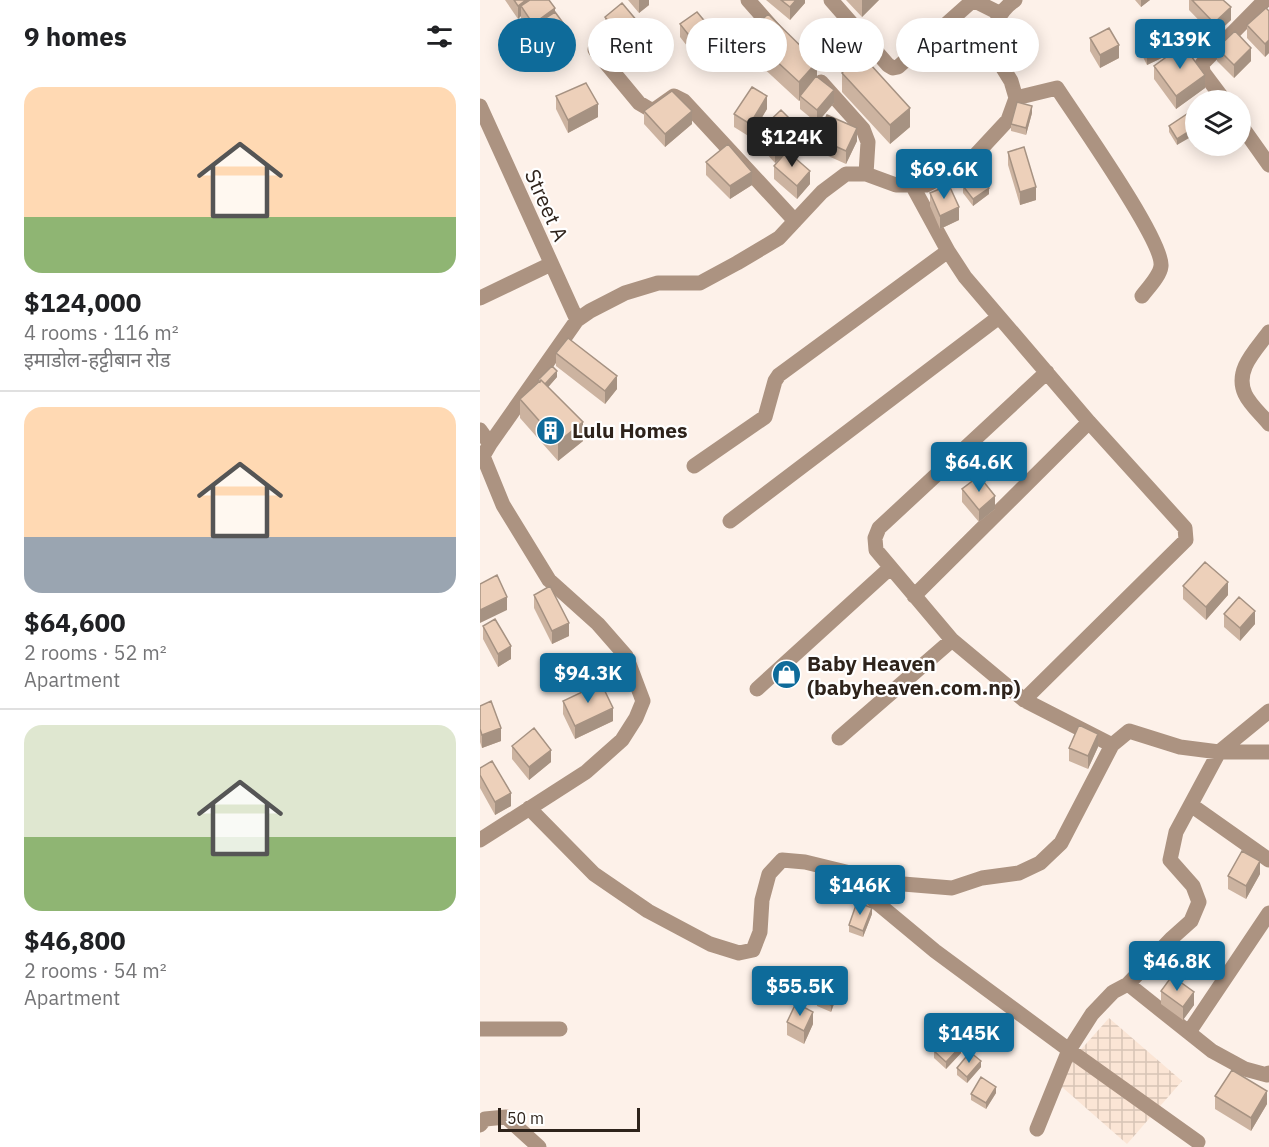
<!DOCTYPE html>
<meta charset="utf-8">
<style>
:root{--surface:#fff;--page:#f6f6f6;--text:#202124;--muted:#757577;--line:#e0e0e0;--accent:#0e6b9a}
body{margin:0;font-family:"IBM Plex Sans","Noto Sans Devanagari",sans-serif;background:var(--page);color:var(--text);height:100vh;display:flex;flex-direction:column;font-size:22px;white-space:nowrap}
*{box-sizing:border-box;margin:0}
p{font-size:20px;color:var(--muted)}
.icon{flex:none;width:33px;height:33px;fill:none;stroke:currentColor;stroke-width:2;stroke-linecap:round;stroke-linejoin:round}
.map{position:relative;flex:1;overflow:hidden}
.sheet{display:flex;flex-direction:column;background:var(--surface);width:480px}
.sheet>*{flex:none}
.banner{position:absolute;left:18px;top:18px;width:570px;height:54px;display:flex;gap:12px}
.buttons{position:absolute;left:705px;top:90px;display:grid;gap:12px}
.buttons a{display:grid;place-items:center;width:66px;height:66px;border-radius:50%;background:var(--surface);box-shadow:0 3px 15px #0003;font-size:30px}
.scale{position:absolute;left:18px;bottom:15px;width:142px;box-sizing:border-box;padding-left:6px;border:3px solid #2e231b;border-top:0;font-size:16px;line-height:21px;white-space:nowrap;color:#2e231b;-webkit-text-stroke:4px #fff;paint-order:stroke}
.price{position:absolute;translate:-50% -51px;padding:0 14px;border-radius:6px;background:var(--accent);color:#fff;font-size:20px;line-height:39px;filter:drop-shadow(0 2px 3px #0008)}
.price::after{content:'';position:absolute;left:50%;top:36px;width:18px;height:14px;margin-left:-9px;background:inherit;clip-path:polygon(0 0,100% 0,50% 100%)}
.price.on{background:#222;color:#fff}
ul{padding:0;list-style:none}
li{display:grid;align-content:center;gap:12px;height:318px;padding:0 24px}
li+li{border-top:2px solid var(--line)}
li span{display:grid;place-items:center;height:186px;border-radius:18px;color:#555}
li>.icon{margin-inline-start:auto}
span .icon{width:108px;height:108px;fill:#fffc;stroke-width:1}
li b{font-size:26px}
h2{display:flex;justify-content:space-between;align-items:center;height:72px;padding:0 24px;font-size:26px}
.chip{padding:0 21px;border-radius:27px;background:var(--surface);box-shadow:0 3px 15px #0003;font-size:21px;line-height:54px}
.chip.on{background:var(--accent);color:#fff}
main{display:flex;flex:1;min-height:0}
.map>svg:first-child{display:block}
.industrial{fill:url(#industrial-grid)}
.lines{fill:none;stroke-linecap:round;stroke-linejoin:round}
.street{stroke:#ac9381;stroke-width:15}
.wall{fill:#ccb3a0}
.shaded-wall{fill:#a69282}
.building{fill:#edd0ba;stroke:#a69282;stroke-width:1.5}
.labels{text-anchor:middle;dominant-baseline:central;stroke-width:4.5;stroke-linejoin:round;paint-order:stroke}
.street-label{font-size:21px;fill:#2e231b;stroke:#fff}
.poi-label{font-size:21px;font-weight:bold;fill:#2e231b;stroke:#fff;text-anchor:start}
</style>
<main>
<section class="sheet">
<h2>9 homes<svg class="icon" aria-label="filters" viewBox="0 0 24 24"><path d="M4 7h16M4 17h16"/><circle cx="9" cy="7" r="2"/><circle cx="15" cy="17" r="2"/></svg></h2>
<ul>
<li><span style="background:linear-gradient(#ffd9b3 70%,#8fb573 0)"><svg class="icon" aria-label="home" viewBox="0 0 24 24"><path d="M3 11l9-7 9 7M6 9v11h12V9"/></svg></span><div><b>$124,000</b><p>4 rooms · 116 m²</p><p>इमाडोल-हट्टीबान रोड</p></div></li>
<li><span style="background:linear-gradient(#ffd9b3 70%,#9aa5b1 0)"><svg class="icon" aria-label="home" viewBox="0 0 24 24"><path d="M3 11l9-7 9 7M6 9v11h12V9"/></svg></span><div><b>$64,600</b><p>2 rooms · 52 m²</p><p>Apartment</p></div></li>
<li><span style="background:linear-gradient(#dfe7d0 60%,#8fb573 0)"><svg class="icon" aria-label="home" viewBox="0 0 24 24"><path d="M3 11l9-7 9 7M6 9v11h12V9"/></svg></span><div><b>$46,800</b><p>2 rooms · 54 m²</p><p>Apartment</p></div></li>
</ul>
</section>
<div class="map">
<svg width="789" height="1147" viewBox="0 0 789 1147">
<defs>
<pattern id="industrial-grid" width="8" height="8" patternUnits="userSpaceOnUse" patternTransform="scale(1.5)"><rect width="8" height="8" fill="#fbe5d5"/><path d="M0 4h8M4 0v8" fill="none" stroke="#d7c4b6"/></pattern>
</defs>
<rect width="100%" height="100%" fill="#fdf1e9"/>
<path class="industrial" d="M629 1018 702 1081 647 1144 574 1080Z"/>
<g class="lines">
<path class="street" d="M268 0 297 33
M351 0 408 65 413 68 418 67 490 3 495 1 521 14
M115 50 159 103 171 110 177 108 194 96 204 101 315 221
M341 82 383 129 388 142 386 174
M536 98 577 88C595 116 684 241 681 266 680 276 668 288 662 296
M744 100 723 72 722 64 785 0
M0 106 97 320
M760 124 789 165
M432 185 468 251 485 277 609 422 705 528 706 540 544 700
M0 298 71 264
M789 332C776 350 754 370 765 394 770 405 782 415 789 424
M567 372 399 528 395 538 396 550 472 640 544 700 632 745
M0 430 10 444
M214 466 285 417 295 381 299 375 468 251
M250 521 519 317
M434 596 609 422
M277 689 410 568
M359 738 472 640
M711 805 789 860
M49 808 114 874 168 911 230 944 259 953 273 950 280 932 282 900 289 874 302 860 325 862 411 883 472 888 502 878 539 873 560 863 581 843 632 745 649 731 700 747 739 752 789 711
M0 840 106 772 142 740 156 718 163 701 146 656 118 624 69 580 23 505 3 456 10 444 97 320 110 311 145 293 178 283H220L257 263 299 238 342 192 366 174H386L416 185H446L488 163 528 120 536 98 531 81 510 47C513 27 518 12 535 0
M360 872 455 951 589 1050 718 1142
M648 984 732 1051 765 1069 787 1075 789 1073
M0 1029H80
M709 1032 789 913
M0 1125 5 1119 26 1117 59 1147
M557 1129 589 1050 612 1014 633 992 648 984 692 938 711 921 719 902 713 886 690 860 696 832 739 752H789"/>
</g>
<path class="wall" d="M25 0H69L92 48 74 63 56 37V35L53 37 41 19V16L38 19Z
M148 0H169V5L159 13Z
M286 0H325V3L310 20Z
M366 0H399L382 17Z
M655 0H670L661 7Z
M709 0H743L751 20 734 36 709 10Z
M789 11V53L785 57 767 38V25Z
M125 17 168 47 150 60 125 30Z
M200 24 243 56 226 70 200 37Z
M267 34 337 77 354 103 337 123 320 109V100L319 101 267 53Z
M357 38 397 54 388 62 430 127 410 144 362 92V73L371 63 357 51Z
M610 38 639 58 620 68 610 51Z
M660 38 692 53 667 65 660 51Z
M737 48 771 61 754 78 737 61Z
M674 66 725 88 696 109 674 79Z
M76 96 118 117 88 133 76 109Z
M287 109 270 137 254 127V114Z
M164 111 212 124 185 147 164 124Z
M710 112 697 145 689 132V126Z
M552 113 546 135 531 131V124Z
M282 128 319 141 308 152 330 184 317 199 294 179V166L303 156 295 163 285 152V145L282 141Z
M337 138 377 141 366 164 337 151Z
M528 152 556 200 540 205 528 165Z
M226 162 272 185 250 199 226 175Z
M483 186 509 194 493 206 483 193Z
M450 193 479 220 460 229 450 206Z
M76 353 137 389 125 404 76 366Z
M77 377 68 387 103 441 78 461 40 418V399L58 383V380Z
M482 489 515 509 499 522 482 502Z
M703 586 748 595 726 620 703 599Z
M54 595 89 636 72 644 54 608Z
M744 614 775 624 760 641 744 627Z
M3 626 31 659 18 667 3 639Z
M83 701 133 721 95 739 83 714Z
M0 706 21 741 2 748 0 742Z
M32 746 71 762 49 780 32 759Z
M618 747 608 769 589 761V748Z
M0 768 31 806 15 815 0 788Z
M780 874 766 899 748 889V876Z
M392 914 383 937 369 932V925Z
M681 991 714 1005 703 1020 681 1004Z
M358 993 351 1012 337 1006V999Z
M307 1022 333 1024 324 1044 307 1035Z
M454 1051 481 1053 466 1069 454 1058Z
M501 1067 487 1083 477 1075V1068Z
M516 1093 506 1109 491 1100V1094Z
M735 1096 787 1104 771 1131 735 1109Z"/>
<path class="shaded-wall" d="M46 0H61L41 6V16L38 19V6Z
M159 0H169V5L159 13Z
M316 0H325V3L310 20V7Z
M382 0H399L382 17Z
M661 0H670L661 7Z
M751 7V20L734 36V23Z
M75 8V21L56 24V35L53 37V24Z
M168 34V47L150 60V48Z
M92 35V48L74 63V51Z
M692 40V53L667 65V52Z
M789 40V53L785 57V44Z
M397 41V54L379 70V57Z
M243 43V56L226 70V57Z
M639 45V58L620 68V55Z
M771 48V61L754 78V65Z
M337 62V81L320 96V100L319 101V82Z
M725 75V88L696 109V96Z
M354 90V103L337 123V110Z
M287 96V109L270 137V124Z
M118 104V117L88 133V120Z
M552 106V113L546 135V128Z
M430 108V127L410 144V125Z
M212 111V124L185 147V134Z
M716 127V134L697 145V139Z
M319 128V141L295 163V150Z
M377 128V141L366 164V151Z
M330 171V184L317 199V186Z
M272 172V185L250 199V186Z
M556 187V200L540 205V192Z
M509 188V194L493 206V199Z
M479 207V220L460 229V216Z
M77 371V377L64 392V386Z
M137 376V389L125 404V391Z
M103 422V441L78 461V442Z
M515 496V509L499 522V510Z
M748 582V595L726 620V607Z
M27 597V610L0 623V610Z
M775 611V624L760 641V628Z
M89 623V636L72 644V631Z
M31 646V659L18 667V654Z
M133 708V721L95 739V726Z
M21 728V741L2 748V735Z
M618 734V747L608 769V756Z
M71 750V762L49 780V767Z
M31 793V806L15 815V802Z
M780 861V874L766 899V886Z
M392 908V914L383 937V931Z
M358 987V993L351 1012V1005Z
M714 992V1005L703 1020V1007Z
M333 1012V1024L324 1044V1031Z
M481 1046V1053L466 1069V1062Z
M501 1061V1067L487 1083V1077Z
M516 1087V1093L506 1109V1103Z
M787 1091V1104L771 1131V1118Z"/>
<path class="building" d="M34 0H46L38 6Z
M50 0H69L75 8 53 24 41 6Z
M301 0H316L310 7Z
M712 0H743L751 7 734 23Z
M142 3 168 34 150 48 125 17Z
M786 8 789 11V40L785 44 767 25Z
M75 12 92 35 74 51 56 24Z
M217 12 243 43 226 57 200 24Z
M288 14 337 62 319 82 267 34Z
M374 20 397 41 381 55 380 53 378 56 357 38Z
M685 26 692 40 667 52 660 38Z
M629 28 639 45 620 55 610 38Z
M755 31 771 48 754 65 737 48Z
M703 45 725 75 696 96 674 66Z
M380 53 430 108 410 125 362 73Z
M336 76 354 90 337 110 320 96Z
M106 83 118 104 88 120 76 96Z
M272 87 287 96 270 124 254 114Z
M192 91 212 111 185 134 164 111Z
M537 102 552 106 546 128 531 124Z
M301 110 319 128 295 150 285 140 288 136 282 128Z
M710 112 716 120V127L697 139 689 126Z
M347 115 377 128 366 151 337 138Z
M248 144 272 172 250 186 226 162Z
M544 147 556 187 540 192 528 152Z
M307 151 330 171 317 186 294 166Z
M499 174 509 188 493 199 483 186Z
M469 185 479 207 460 216 450 193Z
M88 338 137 376 125 391 76 353Z
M72 366 77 371 65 384 61 380 60 382 58 380Z
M61 380 103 422 78 442 40 399Z
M499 476 515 496 499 510 482 489Z
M725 562 748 582 726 607 703 586Z
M17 575 27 597 0 610V584Z
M70 586 89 623 72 631 54 595Z
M759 597 775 611 760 628 744 614Z
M15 619 31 646 18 654 3 626Z
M121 683 133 708 95 726 83 701Z
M11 701 21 728 2 735 0 729V706Z
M599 725 618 734 608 756 589 748Z
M54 728 71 750 49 767 32 746Z
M12 761 31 793 15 802 0 775V768Z
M762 851 780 861 766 886 748 876Z
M377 902 392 908 383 931 369 925Z
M692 976 714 992 703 1007 681 991Z
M344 981 358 987 351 1005 337 999Z
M316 1003 333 1012 324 1031 307 1022Z
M469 1035 481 1046 466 1062 454 1051Z
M490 1052 501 1061 487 1077 477 1068Z
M752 1070 787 1091 771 1118 735 1096Z
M501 1077 516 1087 506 1103 491 1094Z"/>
<defs>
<symbol id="building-disc" viewBox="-11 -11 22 22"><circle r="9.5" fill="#0e6b9a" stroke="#fff"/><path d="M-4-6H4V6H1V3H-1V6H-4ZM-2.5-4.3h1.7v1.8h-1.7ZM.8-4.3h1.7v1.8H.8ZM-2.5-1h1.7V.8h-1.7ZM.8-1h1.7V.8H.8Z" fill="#fff"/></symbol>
<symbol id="shop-disc" viewBox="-11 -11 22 22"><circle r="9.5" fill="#0e6b9a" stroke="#fff"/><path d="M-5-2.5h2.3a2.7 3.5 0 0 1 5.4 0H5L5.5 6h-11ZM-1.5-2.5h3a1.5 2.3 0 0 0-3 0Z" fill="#fff"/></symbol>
</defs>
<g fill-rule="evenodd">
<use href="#building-disc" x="54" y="414" width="33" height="33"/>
<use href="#shop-disc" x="290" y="658" width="33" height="33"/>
</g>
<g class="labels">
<g class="street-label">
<text transform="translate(67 205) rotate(66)">Street A</text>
</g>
<g class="poi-label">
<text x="92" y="430">Lulu Homes</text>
<text x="327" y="663">Baby Heaven<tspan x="327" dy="24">(babyheaven.com.np)</tspan></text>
</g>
</g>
</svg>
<div class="buttons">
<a><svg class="icon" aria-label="layers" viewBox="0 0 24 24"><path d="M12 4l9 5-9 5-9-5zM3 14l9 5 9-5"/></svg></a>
</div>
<div class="scale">50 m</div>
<b class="price" style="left:700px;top:70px">$139K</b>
<b class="price on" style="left:312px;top:168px">$124K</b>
<b class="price" style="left:464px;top:200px">$69.6K</b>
<b class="price" style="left:499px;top:493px">$64.6K</b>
<b class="price" style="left:108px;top:704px">$94.3K</b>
<b class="price" style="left:380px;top:916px">$146K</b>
<b class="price" style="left:697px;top:992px">$46.8K</b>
<b class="price" style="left:320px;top:1017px">$55.5K</b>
<b class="price" style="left:489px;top:1064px">$145K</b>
<div class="banner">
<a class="chip on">Buy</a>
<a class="chip">Rent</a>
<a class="chip">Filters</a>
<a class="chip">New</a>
<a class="chip">Apartment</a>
</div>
</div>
</main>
